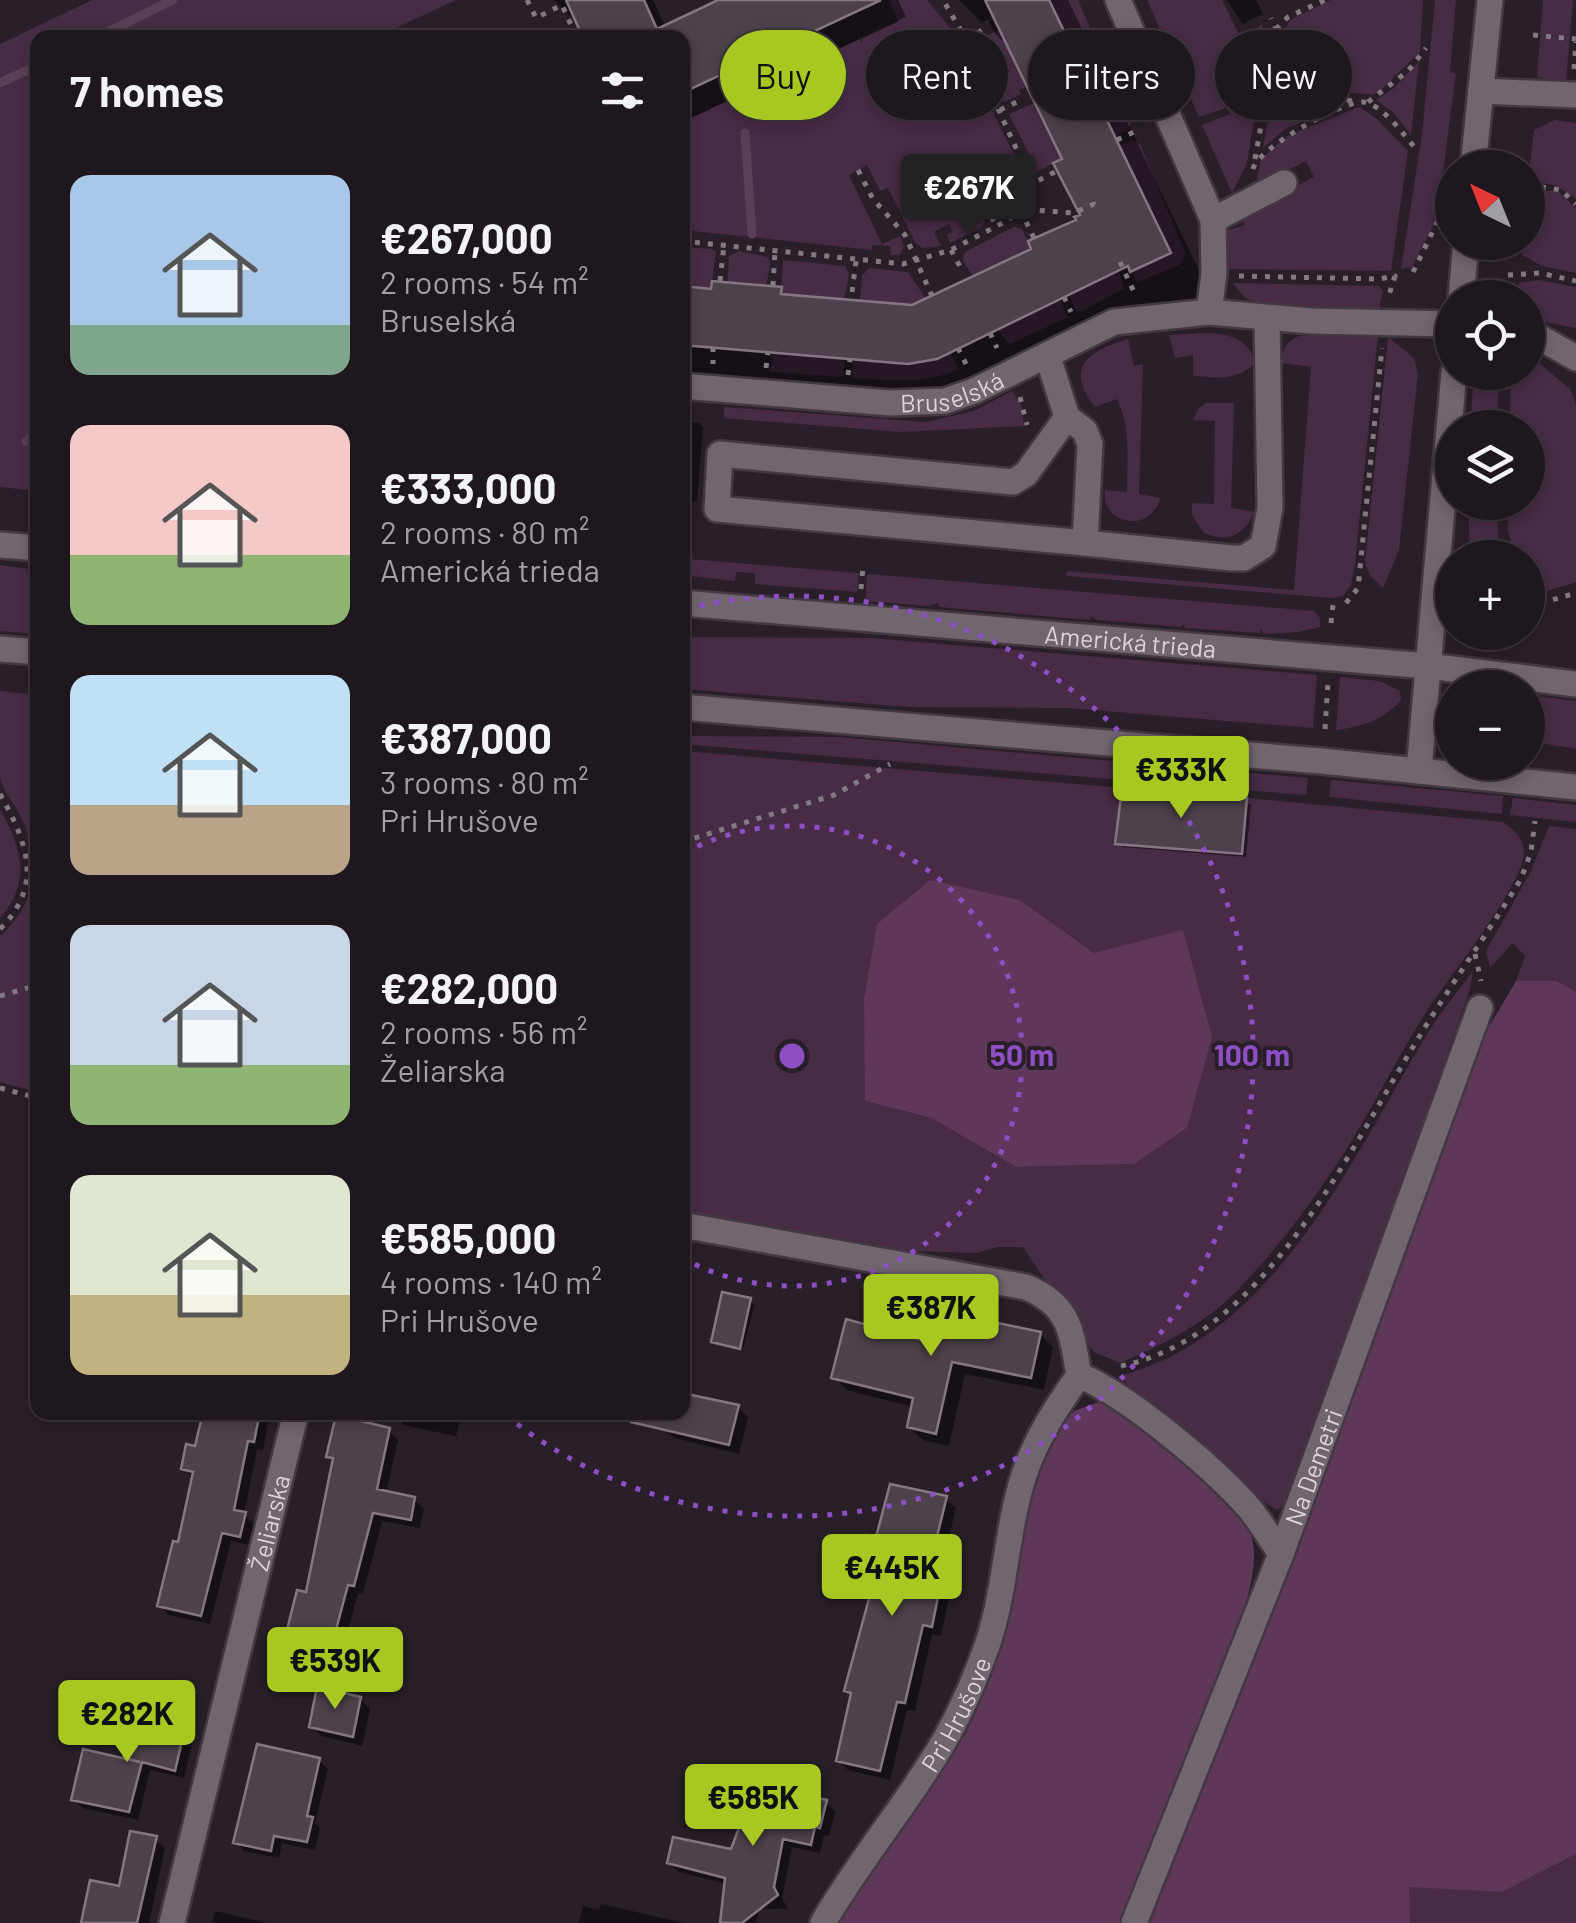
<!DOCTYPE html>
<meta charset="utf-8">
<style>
:root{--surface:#1f171e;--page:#272027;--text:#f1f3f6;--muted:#a19fa4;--line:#3c363c;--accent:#a6c820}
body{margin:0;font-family:Barlow,sans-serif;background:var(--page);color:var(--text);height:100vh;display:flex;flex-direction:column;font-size:38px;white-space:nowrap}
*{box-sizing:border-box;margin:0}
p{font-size:32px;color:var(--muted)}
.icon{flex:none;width:55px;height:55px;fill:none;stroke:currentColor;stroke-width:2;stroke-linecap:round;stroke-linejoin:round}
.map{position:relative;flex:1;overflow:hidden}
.sheet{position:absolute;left:30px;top:30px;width:660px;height:1390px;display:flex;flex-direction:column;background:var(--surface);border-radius:20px;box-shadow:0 5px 15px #0003,0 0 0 2px var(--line)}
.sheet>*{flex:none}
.banner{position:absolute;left:720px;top:30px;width:705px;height:90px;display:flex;gap:20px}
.needle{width:65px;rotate:317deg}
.fabs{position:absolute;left:1435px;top:150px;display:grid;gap:20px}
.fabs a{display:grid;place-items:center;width:110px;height:110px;border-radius:50%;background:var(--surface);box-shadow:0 5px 15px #0003,0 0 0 2px var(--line);font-size:50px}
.price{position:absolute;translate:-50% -85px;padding:0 22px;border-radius:10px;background:var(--accent);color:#111;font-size:32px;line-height:65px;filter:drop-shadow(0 2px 5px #0008)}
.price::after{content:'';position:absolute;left:50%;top:60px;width:30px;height:22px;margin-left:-15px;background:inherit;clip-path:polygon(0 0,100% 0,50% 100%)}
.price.on{background:#222;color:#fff}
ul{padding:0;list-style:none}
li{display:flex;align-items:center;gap:30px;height:250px;padding:0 40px}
li span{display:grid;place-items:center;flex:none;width:280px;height:200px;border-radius:20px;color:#555}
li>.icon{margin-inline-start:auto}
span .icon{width:120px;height:120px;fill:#fffc;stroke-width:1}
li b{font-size:42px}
h2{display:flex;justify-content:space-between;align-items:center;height:120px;padding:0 40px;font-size:42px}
.pill{padding:0 35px;border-radius:45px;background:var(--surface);box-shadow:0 5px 15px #0003,0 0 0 2px var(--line);font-size:35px;line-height:90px}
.pill.on{background:var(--accent);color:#111}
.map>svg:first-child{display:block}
.green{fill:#482b45;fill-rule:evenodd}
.forest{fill:#5f375a}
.shadow{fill:#0007}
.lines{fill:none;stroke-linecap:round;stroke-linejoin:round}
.stream{stroke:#594056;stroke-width:9}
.building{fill:#4d414b;stroke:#847782;stroke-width:2.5}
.minor-casing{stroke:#423940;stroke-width:30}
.path{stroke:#827981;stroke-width:5;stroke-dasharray:5 8;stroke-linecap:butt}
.minor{stroke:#71656f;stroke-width:25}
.ring{fill:none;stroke:#8e4ec4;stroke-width:5;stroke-dasharray:5 10}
.labels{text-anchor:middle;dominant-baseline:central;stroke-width:8;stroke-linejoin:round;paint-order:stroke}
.street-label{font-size:25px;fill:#dbd4da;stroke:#291f28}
.centre{fill:#8e4ec4;stroke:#291f28;stroke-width:5}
.ring-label{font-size:30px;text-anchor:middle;font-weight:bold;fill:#8e4ec4;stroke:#291f28;stroke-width:8;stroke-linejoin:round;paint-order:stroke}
</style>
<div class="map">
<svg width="1576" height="1923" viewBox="0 0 1576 1923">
<rect width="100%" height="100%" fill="#291f28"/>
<path class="green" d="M92 0H456L377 37 38 38 37 491 0 487V44Z
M889 0H927L955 34 1015 157 1016 189 1007 208 1001 212 993 209 972 160 929 181 943 209 974 193 985 222 980 228 950 243 947 235 953 232 949 224 934 232 941 246 922 248 915 242 888 188 880 191 867 165 849 175 882 244 900 236 904 246 900 255H891L890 246 872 245V250L683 230 682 122 709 110 711 113 710 109 784 74 787 78 786 73 823 57 825 60 824 56 860 39 862 43V39L898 22Z
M1049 0H1078L1098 47 1092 61 1081 65Z
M1147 0H1222L1246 49 1261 23 1267 39 1247 163 1232 193 1202 125 1230 114 1226 108 1199 117Z
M1331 0H1423L1420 52 1379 92 1372 95C1353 91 1332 96 1315 88 1288 75 1275 46 1290 20Z
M1435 0H1456L1450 72 1456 73 1437 219 1412 267 1401 269 1422 134Z
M1543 0H1573L1566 82 1537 77Z
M999 30 1027 87 1019 90 1021 94 1004 102 976 44 979 39Z
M1278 62C1291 89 1313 99 1341 106L1285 129 1263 148Z
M1419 62 1411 135 1393 112 1376 100 1394 88Z
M1096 67 1109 72 1131 123 1128 130 1115 136 1085 74Z
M1034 103 1062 159 1033 174 1029 155 1009 114Z
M1359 107 1376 118 1408 151 1391 271 1228 269 1226 245 1221 232 1245 225 1242 215 1314 177 1306 161 1256 186 1261 159 1287 136Z
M1555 120 1576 123V199L1555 185 1528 182 1534 130Z
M1132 140 1140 144 1186 255 1179 265 1138 282 1130 272 1171 252 1120 145Z
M1528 188 1559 192 1576 208V273L1542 266 1522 255 1523 243 1528 242V225H1540L1542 196 1528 194Z
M1014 227 1022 229 1031 249 973 276 963 261 965 252Z
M682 247 711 249 716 252 711 289 683 286Z
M739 251 768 257 770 265 765 293 727 290 729 256Z
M783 260 845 266 849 274 844 300 781 294Z
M869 268 908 272 926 299 912 305 860 301 862 276Z
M1118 268 1124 289 1077 313 1069 295Z
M1539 280 1576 287V328L1528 319V298H1518L1519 283Z
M1233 283 1378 286 1383 291 1379 309 1265 306 1245 298Z
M1060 299 1068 317 1010 344 997 330Z
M1169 335C1200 334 1245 325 1255 362 1238 382 1217 377 1193 376V355L1175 358Z
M1378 335 1355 564 1351 585 1343 596 1332 598 1066 576 1067 571 1294 590 1311 367 1281 363C1282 349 1286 342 1299 336Z
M1388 337 1414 358 1418 374 1399 550 1383 588 1369 574 1365 562Z
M1128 339 1134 366 1143 364 1139 494 1161 498C1152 521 1133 528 1112 514L1105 502V490L1127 492C1127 461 1131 427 1117 399L1095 407C1063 367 1090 350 1128 339Z
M772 352 845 358 843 377 770 372Z
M950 352 959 369C924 385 890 380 852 378L854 359Z
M1528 354 1570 389 1576 404V582L1541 593 1528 588V558L1514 557 1508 530V503L1528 502V428L1510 427 1511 373 1528 372Z
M1474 373H1499L1497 427H1470Z
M1012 391 1021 404 1024 426 902 432 724 418V407L925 422 974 411Z
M1206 403H1234L1231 508 1254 512C1245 536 1227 543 1204 533L1192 515V503L1214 504 1215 421 1193 420 1198 409Z
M1468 503H1496L1500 557H1470Z
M690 559 859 573 857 592 755 584V573L736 572 735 581 689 576Z
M0 565 37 570V634L0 631Z
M867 574 1314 611 1320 618V627L1298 632 1264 634 1260 629V633L1185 628 1184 624 1180 627 1097 620 1091 616 1090 620 939 607 938 603 928 606 865 601Z
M683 637 872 638 1317 675 1313 728 1069 708 908 707 683 689Z
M1340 677 1380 681 1400 691 1401 700C1384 720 1361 727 1336 730Z
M0 691 37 695V1092L0 1082V936C37 903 42 862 21 817 15 804 2 791 0 776 0 749 0 719 0 691Z
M1528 695 1576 701V749L1528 741Z
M682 736 839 737 1308 778 1306 795 683 744Z
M683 751 1122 788 1116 844 1242 854 1247 798 1503 822C1513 829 1524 838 1524 852 1523 887 1446 980 1425 1014 1396 1059 1373 1108 1344 1153 1313 1202 1276 1250 1236 1292 1202 1326 1163 1344 1120 1363L1094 1352 1081 1335 1062 1296 1044 1279 1023 1247H997L976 1253 877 1250 726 1219H683ZM1020 900 1094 953 1187 1128 1134 1164 1016 1167 931 1118 865 1101Z
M1331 780 1503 796 1502 814 1329 797Z
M1513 798 1576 805V822L1510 815Z
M0 809C22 848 32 882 0 918Z
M1549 826 1576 829V992L1557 981H1516L1525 956 1513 943 1490 968 1486 951 1531 871Z
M1473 971 1470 989 1321 1415 1285 1505 1277 1510C1215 1475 1171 1422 1118 1376 1270 1338 1347 1169 1420 1046 1435 1019 1455 995 1473 971Z
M1576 1854V1923H1410L1408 1886 1502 1892Z"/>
<path class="forest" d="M930 880 1020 900 1094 953 1183 930 1212 1037 1187 1128 1134 1164 1016 1167 931 1118 865 1101 864 999 877 924Z
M1516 981H1557L1576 992V1854L1502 1892 1409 1887 1410 1923H1150L1299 1547 1480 1042Z
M1115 1396C1150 1427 1234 1490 1250 1532 1260 1558 1249 1590 1243 1616L1123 1923H838L859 1884 967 1731 1010 1611 1031 1486 1053 1429 1074 1411Z"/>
<path class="shadow" d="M554 0H653L666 28 724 0H898L906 17 682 122V38L577 18 573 19Z
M959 0H1068L1210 293 1173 310 1168 306 978 398 682 380V289L780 290 788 297 912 308 1034 250 1079 222 1084 216 1065 160 1012 51 994 32 988 20 982 23Z
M1226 0H1256L1263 14 1243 24Z
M959 176 972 200 949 212 945 207Z
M682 421 699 423 703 427 697 502 682 501Z
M1246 801 1251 805 1246 857 1122 847 1118 843Z
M750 1301 754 1305 744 1347 715 1340Z
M1040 1334 1053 1347 1044 1390 965 1374 949 1446 923 1440 909 1427 914 1407 847 1390 834 1377 931 1345Z
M738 1408 748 1417 739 1454 675 1438 665 1429 682 1412Z
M205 1412H270L263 1450 257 1449 244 1514 254 1524 249 1545 231 1541 210 1624 169 1615 160 1605 180 1545 194 1479 184 1469 197 1449Z
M394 1412H462L456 1436 403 1425Z
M388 1430 398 1440 386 1493 414 1499 424 1509 420 1528 382 1521 363 1594 358 1593 343 1649 299 1639 290 1629 308 1595 335 1462 328 1456Z
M946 1499 956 1508 945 1553 956 1564 941 1636 932 1634 915 1711 907 1710 890 1780 848 1770 838 1760 853 1696 847 1691 875 1586 860 1575 878 1540Z
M360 1699 370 1709 362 1746 321 1736 312 1727Z
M184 1730 193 1739 184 1778 150 1770 138 1820 83 1808 73 1799 133 1763 127 1757Z
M319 1760 328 1769 315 1823 320 1828 315 1850 282 1843 279 1858 244 1851 236 1842Z
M825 1802 835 1811 829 1836 824 1835 820 1853 792 1847 782 1898 788 1909H760L756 1923H723L727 1884 679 1872 669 1863 732 1852Z
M155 1839 165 1848 149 1923H86L121 1889Z
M601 1904 685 1923H579L583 1906 599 1910Z
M215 1911 268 1923H212Z"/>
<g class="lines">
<path class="stream" d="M95 38 173 0
M0 83 38 65
M745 133 752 234
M26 441 38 430"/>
</g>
<path class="building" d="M566 0H644L657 29 718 0H881L682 93V38H583Z
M985 0H1049L1171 253 1130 272 1128 266 937 359 908 364 682 345V286L711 289 712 281 782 287 781 294 912 305 1031 249 1028 241 1076 220 1074 217 1080 215 1053 163 1062 159Z
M959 173 970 195 943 209 931 186Z
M1122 788 1247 798 1242 854 1115 844Z
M722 1292 751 1298 740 1349 711 1342Z
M936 1310 1041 1332 1031 1378 952 1362 936 1434 907 1427 913 1398 831 1378 846 1319 929 1342Z
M682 1393 739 1405 729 1445 631 1422 633 1412H682Z
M203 1412H260L254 1442 248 1441 234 1510 246 1512 240 1537 222 1533 201 1616 157 1606 173 1541 178 1542 193 1472 181 1469 186 1444 195 1446Z
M336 1415 390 1428 377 1489 415 1497 411 1520 373 1513 354 1586 348 1585 333 1641 287 1630 297 1590 306 1592 333 1458 326 1457Z
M890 1484 947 1496 934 1549 947 1552 932 1627 923 1625 905 1703 897 1702 880 1771 836 1761 851 1693 844 1691 874 1580 858 1576 866 1535 876 1537Z
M317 1687 361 1697 353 1737 309 1727Z
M135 1717 185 1728 175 1771 142 1762 129 1812 71 1800 83 1749 140 1762 124 1758Z
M257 1744 320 1758 307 1816 313 1817 307 1842 274 1836 271 1851 233 1843Z
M751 1783 827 1800 820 1828 815 1827 811 1845 783 1839 774 1887 778 1895 742 1923H720L725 1878 667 1863 673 1837 731 1849 746 1809Z
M130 1831 157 1836 137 1923H81L90 1880 119 1886Z"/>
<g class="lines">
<defs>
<g id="minor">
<path d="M1118 0 1213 220 1214 274 1209 312"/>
<path d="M1481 91 1576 95"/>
<path d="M1473 168 1490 0"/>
<path d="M1213 220 1284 183"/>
<path d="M1461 298 1466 242"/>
<path d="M1528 331 1576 358"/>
<path d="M1048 357 1067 417 1026 474 1013 482 720 454 717 509 1085 543 1090 444 1085 431 1067 417"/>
<path id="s1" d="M682 386 890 403 945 401 974 391 1114 322 1209 312 1311 321 1452 324"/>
<path d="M1085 543 1231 558H1244L1263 546 1270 508 1267 318"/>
<path d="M0 545 38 548"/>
<path id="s2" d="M682 603 1427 666 1576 684"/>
<path d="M0 649 38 652"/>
<path d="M682 707 1321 761 1576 787"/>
<path d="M1419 771 1454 372"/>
<path d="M682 1225 1026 1287C1071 1306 1071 1332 1079 1375"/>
<path d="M1079 1375C1130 1397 1213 1467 1250 1509 1261 1523 1271 1539 1281 1554"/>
<path id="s3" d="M172 1923 296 1412"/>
<path id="s4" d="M823 1923C855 1867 896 1818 930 1764 952 1731 970 1692 984 1654 1006 1597 1005 1533 1024 1475 1036 1438 1057 1407 1079 1375"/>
<path id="s5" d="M1134 1923 1281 1554 1480 1008"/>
</g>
</defs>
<use href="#minor" class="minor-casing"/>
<path class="path" d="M527 0 536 18 562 5 577 38
M1276 29 1288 17 1325 0
M1533 35 1576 39
M966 39 988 27
M1277 50C1296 88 1312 95 1353 101
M1082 68 1108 55
M1574 69 1576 42
M1368 102 1408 71 1426 48
M1000 110 1023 99
M1117 140 1140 129
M1255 159 1275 47 1276 29 1271 18
M1253 169C1258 148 1342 101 1363 102 1382 104 1404 135 1415 148
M858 170 873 199 905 235 932 296
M964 183 973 179 996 226
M1528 185 1561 190 1576 204
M1027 186 1057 171
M1034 238 1020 209 1074 213 1094 204 1095 207
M682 241 903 264 951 250 1008 220 1020 209 1027 186 1022 161 966 39 943 0
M951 250 963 272
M1120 262 1134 292
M1413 272 1439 219 1446 176
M1508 275 1540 273 1576 281
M1239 276 1379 279 1395 276 1388 298
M720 281 724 245
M773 286 775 251
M852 292 856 261
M1064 297 1071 312
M990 333 997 348
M713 347V364
M958 348 966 364
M766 368 768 351
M848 375 850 359
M1020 397 1027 425
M685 578 689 519
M861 589 863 567
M1346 603 1358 588 1382 348
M1528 607 1576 593
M1331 623 1333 605
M1325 729 1328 682
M0 794C27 842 44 885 0 929
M682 842 834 795 890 764
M1475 954 1481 981
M0 996 38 985
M0 1088 38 1098
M1121 1366C1262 1337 1345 1158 1413 1047 1447 990 1486 936 1521 879L1531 852 1535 821"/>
<use href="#minor" class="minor"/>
</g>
<g class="ring">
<path d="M684 853A230 230 0 1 1 684 1259"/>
<path d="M685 609A460 460 0 1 1 503 1413"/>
</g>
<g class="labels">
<g class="street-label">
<text stroke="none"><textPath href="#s1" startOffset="272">Bruselská</textPath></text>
<text stroke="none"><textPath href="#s2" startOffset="450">Americká trieda</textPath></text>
<text stroke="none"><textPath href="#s5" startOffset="490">Na Demetri</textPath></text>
<text stroke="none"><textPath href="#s3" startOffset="412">Želiarska</textPath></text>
<text stroke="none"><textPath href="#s4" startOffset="248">Pri Hrušove</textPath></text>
</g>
</g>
<circle cx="792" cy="1056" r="15" class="centre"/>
<g class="ring-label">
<text x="1022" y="1066">50 m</text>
<text x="1252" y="1066">100 m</text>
</g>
</svg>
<div class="fabs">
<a><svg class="needle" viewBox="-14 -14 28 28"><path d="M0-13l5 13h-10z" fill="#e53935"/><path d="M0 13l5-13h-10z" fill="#a19fa4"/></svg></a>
<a><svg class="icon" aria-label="locate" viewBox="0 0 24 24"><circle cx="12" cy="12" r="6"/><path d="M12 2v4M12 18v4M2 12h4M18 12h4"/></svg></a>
<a><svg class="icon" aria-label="layers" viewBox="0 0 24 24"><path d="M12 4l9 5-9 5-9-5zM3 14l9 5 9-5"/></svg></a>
<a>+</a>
<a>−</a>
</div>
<b class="price on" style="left:969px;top:239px">€267K</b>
<b class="price" style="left:1181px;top:821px">€333K</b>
<b class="price" style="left:931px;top:1359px">€387K</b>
<b class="price" style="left:892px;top:1619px">€445K</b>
<b class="price" style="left:335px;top:1712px">€539K</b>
<b class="price" style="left:127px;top:1765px">€282K</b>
<b class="price" style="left:753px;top:1849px">€585K</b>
<div class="banner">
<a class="pill on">Buy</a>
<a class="pill">Rent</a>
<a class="pill">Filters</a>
<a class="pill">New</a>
</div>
<section class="sheet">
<h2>7 homes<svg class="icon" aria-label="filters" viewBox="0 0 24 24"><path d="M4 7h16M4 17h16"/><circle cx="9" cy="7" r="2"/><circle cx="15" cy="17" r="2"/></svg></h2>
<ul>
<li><span style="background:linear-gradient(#a9c7e8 75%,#7fa58c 0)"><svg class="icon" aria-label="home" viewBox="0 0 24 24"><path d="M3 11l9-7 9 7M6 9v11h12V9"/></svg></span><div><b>€267,000</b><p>2 rooms · 54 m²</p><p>Bruselská</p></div></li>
<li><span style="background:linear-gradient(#f6c9c9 65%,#8fb573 0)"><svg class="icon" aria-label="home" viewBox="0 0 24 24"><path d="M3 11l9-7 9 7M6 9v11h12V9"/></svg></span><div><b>€333,000</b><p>2 rooms · 80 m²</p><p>Americká trieda</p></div></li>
<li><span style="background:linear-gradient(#bfe0f5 65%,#b9a48a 0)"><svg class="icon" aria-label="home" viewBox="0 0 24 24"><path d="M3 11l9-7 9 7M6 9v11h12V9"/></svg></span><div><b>€387,000</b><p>3 rooms · 80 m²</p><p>Pri Hrušove</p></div></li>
<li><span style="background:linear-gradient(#c9d6e8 70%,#8fb573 0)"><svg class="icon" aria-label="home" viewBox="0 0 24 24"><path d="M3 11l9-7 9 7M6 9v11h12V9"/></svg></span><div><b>€282,000</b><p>2 rooms · 56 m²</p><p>Želiarska</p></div></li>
<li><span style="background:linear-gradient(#dfe7d0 60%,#c2b280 0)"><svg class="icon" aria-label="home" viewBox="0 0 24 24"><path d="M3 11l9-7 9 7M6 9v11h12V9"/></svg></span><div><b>€585,000</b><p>4 rooms · 140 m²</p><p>Pri Hrušove</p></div></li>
</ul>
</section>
</div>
